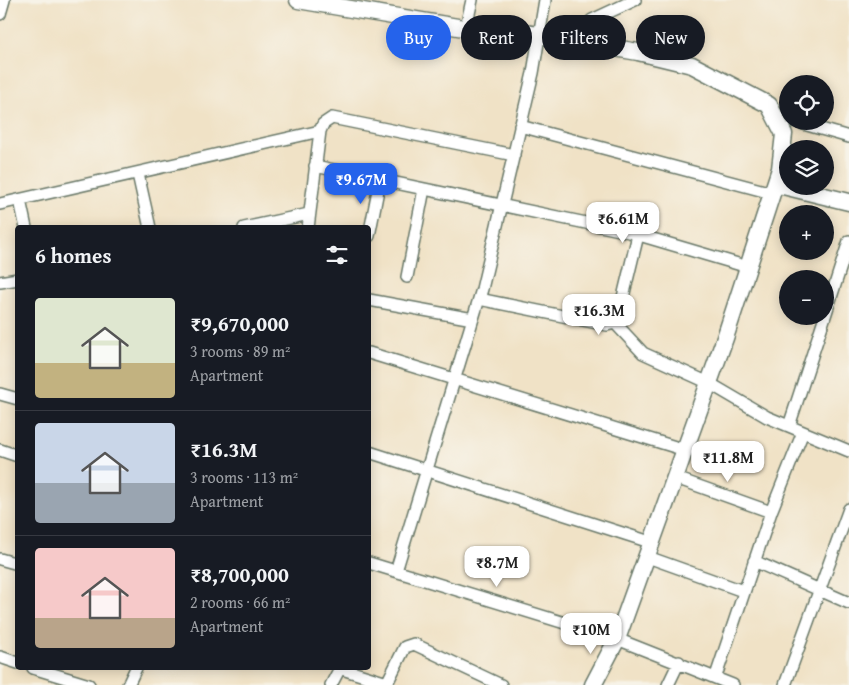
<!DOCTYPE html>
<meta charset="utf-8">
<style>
:root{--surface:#171b24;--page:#20242c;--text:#f1f3f6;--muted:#9ea1a6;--line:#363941;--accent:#2563eb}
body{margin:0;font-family:"Gentium Book Plus",serif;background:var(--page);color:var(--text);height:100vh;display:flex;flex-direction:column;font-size:19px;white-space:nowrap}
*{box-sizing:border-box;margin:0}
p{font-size:16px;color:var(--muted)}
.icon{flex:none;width:28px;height:28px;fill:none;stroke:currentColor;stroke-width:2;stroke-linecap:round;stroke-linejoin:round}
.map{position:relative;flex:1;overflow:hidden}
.sheet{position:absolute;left:15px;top:225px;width:356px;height:445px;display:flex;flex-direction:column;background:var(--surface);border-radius:5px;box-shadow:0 2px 12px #0003}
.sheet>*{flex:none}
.guide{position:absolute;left:386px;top:15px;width:388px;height:45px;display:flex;gap:10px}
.controls{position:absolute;left:779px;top:75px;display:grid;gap:10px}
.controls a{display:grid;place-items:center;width:55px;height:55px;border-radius:50%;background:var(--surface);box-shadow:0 2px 12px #0003;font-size:25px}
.price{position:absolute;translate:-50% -42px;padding:0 11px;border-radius:10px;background:#fff;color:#222;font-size:16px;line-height:32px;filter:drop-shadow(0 1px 2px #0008)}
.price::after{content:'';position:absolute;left:50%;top:30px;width:15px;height:11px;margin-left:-8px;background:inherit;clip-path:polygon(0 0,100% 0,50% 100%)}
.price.on{background:var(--accent);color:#fff}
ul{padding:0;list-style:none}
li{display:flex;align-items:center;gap:15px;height:125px;padding:0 20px}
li+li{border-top:1px solid var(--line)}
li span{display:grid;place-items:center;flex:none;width:140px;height:100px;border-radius:5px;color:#555}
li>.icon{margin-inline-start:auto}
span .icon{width:60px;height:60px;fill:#fffc;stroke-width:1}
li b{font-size:21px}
h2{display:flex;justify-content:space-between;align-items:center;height:60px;padding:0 20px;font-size:21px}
.tag{padding:0 18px;border-radius:22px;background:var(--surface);box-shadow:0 2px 12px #0003;font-size:18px;line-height:45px}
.tag.on{background:var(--accent);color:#fff}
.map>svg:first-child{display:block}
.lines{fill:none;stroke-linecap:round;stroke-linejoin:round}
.street-casing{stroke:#687767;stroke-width:14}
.secondary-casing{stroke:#687767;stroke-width:19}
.street{stroke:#fff;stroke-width:11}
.secondary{stroke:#fff;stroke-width:16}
</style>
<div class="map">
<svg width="849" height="685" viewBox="0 0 849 685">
<rect width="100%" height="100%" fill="#f7f3e8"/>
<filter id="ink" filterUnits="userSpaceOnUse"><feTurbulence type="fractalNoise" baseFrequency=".02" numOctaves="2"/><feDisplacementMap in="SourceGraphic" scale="10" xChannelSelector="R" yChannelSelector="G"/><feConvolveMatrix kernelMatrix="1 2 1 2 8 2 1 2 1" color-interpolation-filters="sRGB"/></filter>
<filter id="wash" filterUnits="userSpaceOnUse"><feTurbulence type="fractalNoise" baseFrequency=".0096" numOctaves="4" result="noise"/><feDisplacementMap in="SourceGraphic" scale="20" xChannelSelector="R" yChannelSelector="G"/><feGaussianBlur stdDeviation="1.12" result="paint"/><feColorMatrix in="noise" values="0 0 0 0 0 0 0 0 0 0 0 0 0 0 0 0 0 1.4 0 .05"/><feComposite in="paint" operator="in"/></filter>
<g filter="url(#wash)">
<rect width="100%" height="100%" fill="#f0e2c6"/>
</g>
<g filter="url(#ink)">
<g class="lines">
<defs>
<path id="street" d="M0 14 4 0
M466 27 472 0
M572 42 592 20 635 0
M793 121 849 137
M520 126 772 193
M315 166 629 232 748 267
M138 174 150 228
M20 200 26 228
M0 204 320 131
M244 228 309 214
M308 228 320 131 323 124 332 118 514 155
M369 236 380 180
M407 277 424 189
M0 282 18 279
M479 299 607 325 615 323 618 318 638 235
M369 300 473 319
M825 316 849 241
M615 323 643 353 709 383 767 417 849 451
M369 353 685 450
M0 394 18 399
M789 426 825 316
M0 450 18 456
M369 452 650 542
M676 478 771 512
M645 556 743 591
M0 559 18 564
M754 561 849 603
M369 563 617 639 733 685
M396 571 482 289 533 73 545 0
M0 657 18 663
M33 668 89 685
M339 668 387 683
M716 676 771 512 803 432
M128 685 136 668
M331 685 340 668
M386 685 405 647 414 644 501 685
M668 685 679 662
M785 685 849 509"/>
<path id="secondary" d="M298 0 505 35 516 32 539 35 638 52 692 65 769 105 784 134 780 169 725 338 617 639 593 685
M775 184 849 202"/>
</defs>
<use href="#street" class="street-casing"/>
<use href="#secondary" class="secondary-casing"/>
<use href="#street" class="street"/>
<use href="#secondary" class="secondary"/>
</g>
</g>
</svg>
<div class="controls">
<a><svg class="icon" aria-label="locate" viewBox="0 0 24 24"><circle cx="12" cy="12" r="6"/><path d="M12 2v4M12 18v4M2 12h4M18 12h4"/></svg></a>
<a><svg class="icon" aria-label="layers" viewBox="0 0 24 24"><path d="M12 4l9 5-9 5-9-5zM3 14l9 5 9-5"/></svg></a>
<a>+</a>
<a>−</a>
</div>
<b class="price on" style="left:361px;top:205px">₹9.67M</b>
<b class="price" style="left:623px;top:244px">₹6.61M</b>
<b class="price" style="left:599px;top:336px">₹16.3M</b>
<b class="price" style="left:728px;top:483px">₹11.8M</b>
<b class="price" style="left:497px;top:588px">₹8.7M</b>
<b class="price" style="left:591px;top:655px">₹10M</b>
<div class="guide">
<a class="tag on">Buy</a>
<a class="tag">Rent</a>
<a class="tag">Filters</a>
<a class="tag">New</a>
</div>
<section class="sheet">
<h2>6 homes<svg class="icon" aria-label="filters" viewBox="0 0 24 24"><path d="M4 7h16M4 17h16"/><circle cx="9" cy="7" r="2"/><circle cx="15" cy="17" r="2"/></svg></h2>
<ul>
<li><span style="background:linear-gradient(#dfe7d0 65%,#c2b280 0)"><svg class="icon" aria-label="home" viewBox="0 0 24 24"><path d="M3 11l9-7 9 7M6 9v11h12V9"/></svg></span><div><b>₹9,670,000</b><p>3 rooms · 89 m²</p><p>Apartment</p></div></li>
<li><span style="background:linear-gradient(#c9d6e8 60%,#9aa5b1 0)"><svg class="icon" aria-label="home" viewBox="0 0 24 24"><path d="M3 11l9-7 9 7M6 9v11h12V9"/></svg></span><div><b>₹16.3M</b><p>3 rooms · 113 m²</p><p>Apartment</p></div></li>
<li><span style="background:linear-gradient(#f6c9c9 70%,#b9a48a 0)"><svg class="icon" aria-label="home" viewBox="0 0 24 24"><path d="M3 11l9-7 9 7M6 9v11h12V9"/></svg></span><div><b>₹8,700,000</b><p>2 rooms · 66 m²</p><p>Apartment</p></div></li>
</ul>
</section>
</div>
